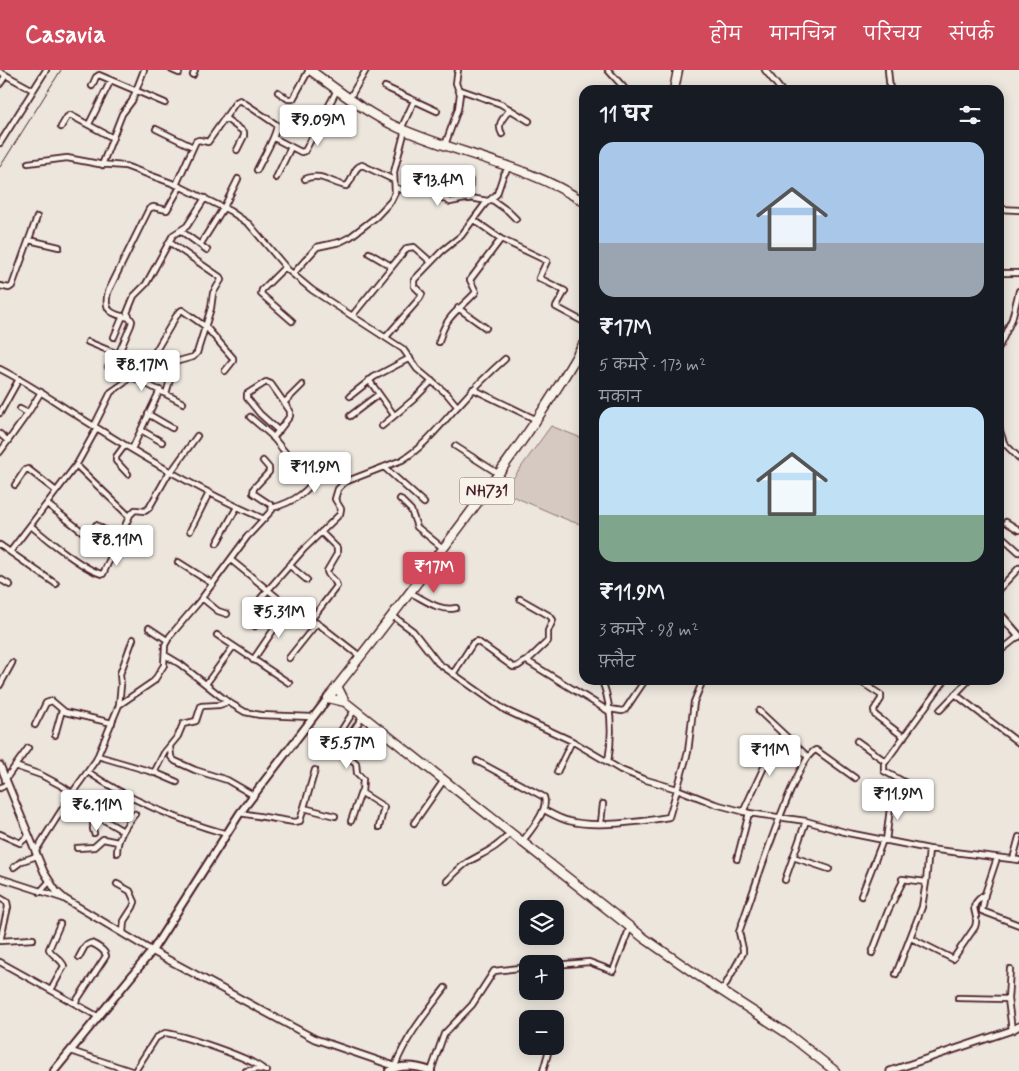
<!DOCTYPE html>
<html lang="hi">
<meta charset="utf-8">
<style>
:root{--surface:#171b24;--page:#242831;--text:#f1f3f6;--muted:#9ea1a6;--accent:#d1495b}
body{margin:0;font-family:Mynerve,"Playpen Sans Deva",sans-serif;background:var(--page);color:var(--text);height:100vh;display:flex;flex-direction:column;font-size:19px;white-space:nowrap}
*{box-sizing:border-box;margin:0}
p{font-size:16px;color:var(--muted)}
.icon{flex:none;width:28px;height:28px;fill:none;stroke:currentColor;stroke-width:2;stroke-linecap:round;stroke-linejoin:round}
.map{position:relative;flex:1;overflow:hidden}
.sheet{position:absolute;left:579px;top:15px;width:425px;height:600px;display:flex;flex-direction:column;background:var(--surface);border-radius:15px;box-shadow:0 2px 12px #0003}
.sheet>*{flex:none}
.controls{position:absolute;left:519px;top:830px;display:grid;gap:10px}
.controls a{display:grid;place-items:center;width:45px;height:45px;border-radius:10px;background:var(--surface);box-shadow:0 2px 12px #0003;font-size:25px}
.price{position:absolute;translate:-50% -42px;padding:0 11px;border-radius:5px;background:#fff;color:#222;font-size:16px;line-height:32px;filter:drop-shadow(0 1px 2px #0008)}
.price::after{content:'';position:absolute;left:50%;top:30px;width:15px;height:11px;margin-left:-8px;background:inherit;clip-path:polygon(0 0,100% 0,50% 100%)}
.price.active{background:var(--accent);color:#fff}
ul{padding:0;list-style:none}
li{display:grid;align-content:center;gap:10px;height:265px;padding:0 20px}
li span{display:grid;place-items:center;height:155px;border-radius:15px;color:#555}
li>.icon{margin-inline-start:auto}
span .icon{width:90px;height:90px;fill:#fffc;stroke-width:1}
li b{font-size:21px}
h2{display:flex;justify-content:space-between;align-items:center;height:60px;padding:0 20px;font-size:21px}
header{display:flex;align-items:center;gap:30px;box-sizing:border-box;height:70px;padding:0 25px;background:var(--accent);color:#fff}
header strong{font-size:24px}
nav{display:flex;gap:28px;margin-inline-start:auto;font-size:18px}
.map>svg:first-child{display:block}
.green{fill:#d5c9c2;stroke:#907476}
.lines{fill:none;stroke-linecap:round;stroke-linejoin:round}
.minor-casing{stroke:#4a1f2b;stroke-width:8}
.tertiary-casing{stroke:#4a1f2b;stroke-width:9}
.secondary-casing{stroke:#4a1f2b;stroke-width:10}
.trunk-casing{stroke:#4a1f2b;stroke-width:11}
.minor{stroke:#f7f3e8;stroke-width:4.5}
.tertiary{stroke:#f7f3e8;stroke-width:5.5}
.secondary{stroke:#f7f3e8;stroke-width:6}
.trunk{stroke:#f7f3e8;stroke-width:8}
.rail{stroke:#4a1f2b;stroke-width:1}
.labels{text-anchor:middle;dominant-baseline:central;stroke-width:4;stroke-linejoin:round;paint-order:stroke}
.shield{fill:#f7f3e8;stroke:#7e5f64;stroke-width:1}
.shield-label{font-size:16px;font-weight:bold;fill:#4a1f2b}
</style>
<header>
<strong>Casavia</strong>
<nav><a>होम</a><a>मानचित्र</a><a>परिचय</a><a>संपर्क</a></nav>
</header>
<div class="map">
<svg width="1019" height="1001" viewBox="0 0 1019 1001">
<rect width="100%" height="100%" fill="#ece6dd"/>
<filter id="ink" filterUnits="userSpaceOnUse"><feTurbulence type="fractalNoise" baseFrequency=".02" numOctaves="2"/><feDisplacementMap in="SourceGraphic" scale="10" xChannelSelector="R" yChannelSelector="G"/><feConvolveMatrix kernelMatrix="1 2 1 2 8 2 1 2 1" color-interpolation-filters="sRGB"/></filter>
<g filter="url(#ink)">
<path class="green" d="M551 356 584 369V455L570 451 503 422Z"/>
<g class="lines">
<defs>
<path id="minor" d="M172 0 179 3
M608 0 626 20
M765 0 781 20
M888 0 890 20
M0 2 33 20
M193 5 195 0
M0 14 6 5
M92 16 96 7 99 5 165 33
M385 17 437 41
M458 19 501 34 529 51
M278 22 288 29H293L309 0
M349 29 366 0
M225 48 244 62V66L237 80
M89 54 111 10
M61 57 67 47 70 45 113 68
M156 59 193 77
M401 59 414 31
M502 64C496 53 504 48 510 39
M274 68 301 82 305 81 337 20
M0 73 46 0
M445 75 458 39 460 24 456 13 458 0
M28 93 67 88 99 94 125 96 177 115 230 141 249 154 288 200 312 220 403 279 417 299 447 324 457 336
M102 95 122 44 132 31 144 0
M455 102 470 110 469 129
M276 108 291 77
M305 109C320 102 331 113 346 116 354 111 352 98 362 95L394 110
M176 115 196 71 199 70 208 72 236 32 240 30 277 55C276 67 263 87 257 100
M396 118 406 121 417 118H424L450 132 470 128 488 131
M491 129 508 141 516 149
M999 139 1019 140
M474 150 501 169 547 191 539 208 565 221 556 237 584 252
M181 161 207 180
M29 170 59 177
M200 175 224 137 238 109
M369 183 391 196
M285 197 262 220 261 224 292 251
M999 203H1019
M293 204 317 177 340 172 350 167 376 147 391 131 395 123 394 102 405 60
M0 216 9 218 12 216 37 147
M458 238 486 258
M352 246 407 178 414 177 431 192
M129 248C112 244 103 242 108 222L149 139 153 137 167 140 180 117
M114 267 123 246
M386 267 420 228 422 224 414 216V210L442 181 461 166 485 134 497 124 503 106 509 97
M88 272 130 289
M439 272C446 244 459 241 476 222L470 210 501 169
M999 277 1012 249 1019 221
M118 285 131 255 132 251 127 243 134 226 146 214 173 165 187 156 205 128
M108 297 139 310 183 333
M0 299C28 313 54 331 81 348 140 385 200 421 264 449
M172 299 156 288 155 282 178 243 182 240 206 257 233 288V291L225 301
M369 310 394 345
M473 319 537 350
M166 324 175 292 193 287 197 283 211 238 213 223 221 210 220 207 169 172
M350 326 374 307 410 288
M284 333 302 315
M20 339 28 343 41 322
M0 343 19 309
M148 344 172 358
M350 346 379 324
M250 347 271 365 297 397 312 412
M94 356 111 322 124 313 130 306
M382 356 413 330 432 311
M999 358 1004 373 1019 388
M141 360 162 372
M0 364 8 371 0 382
M273 368 290 346V341L271 314 266 312 247 324V328L260 344 279 361
M8 371 28 343
M125 375 116 387V391L128 404
M455 376 499 404
M132 379 160 320
M76 395 129 446
M384 397 424 433
M171 402 197 366
M15 415 25 400 28 399 56 421
M400 429 411 440 417 457 444 479
M47 434 88 466
M272 438C294 432 309 422 320 401L319 398 312 390
M1006 452 1019 460
M96 455 118 468
M31 456C44 467 88 503 103 504L130 445 135 440 145 441 149 438 170 401
M190 461 209 423
M999 464 1019 482
M217 473 237 437
M0 475 56 514
M10 482 77 394 97 358
M231 490 289 537 321 556 361 587
M178 492 213 514
M289 495 307 510
M0 509 10 515
M999 519 1019 498
M411 523C425 530 440 542 456 538
M202 528 218 541 227 544
M520 529 550 546 553 550 548 561V571L527 591
M393 546 413 561 438 593 505 640 572 671 621 700 643 709 677 719 715 734 749 743 806 751 848 763 929 779 1019 790
M311 550 337 516C336 509 328 508 327 501L337 484V478L321 462
M255 556 248 548 261 528 303 480 340 444 341 439 335 429 338 419 345 412 402 390C425 376 440 355 458 336 473 319 488 304 505 289
M149 558 167 570
M217 565 289 613
M999 582 1019 566
M165 585 180 594 228 632 245 642 260 645 312 647
M289 588 317 553
M253 590 289 537
M453 604 473 573 477 571 513 597C520 598 521 591 527 591L610 642
M602 610C612 637 613 663 608 692
M858 610 881 625V629L874 640 875 645 904 667
M206 614 233 577
M0 615 12 593
M955 624 1019 673
M119 635 121 615 120 604 133 569
M610 639 622 641 625 640 645 610
M940 640 969 610
M759 641 808 687
M363 646 351 664 353 675 347 686 356 693 357 703 363 709 362 723 384 737 379 757
M35 655 46 633 52 631 65 642 112 653
M341 661 355 639
M55 665 62 640
M857 671 885 691
M170 677 171 687 175 691 195 700 227 710 253 725
M98 686 156 703 177 712
M477 691 544 727C549 740 530 761 522 772
M15 696 41 705 62 716 91 736 99 747 123 761
M88 702C131 731 177 750 227 764
M557 702 572 671
M154 703 164 683 178 666 183 654 196 651 201 636 219 635 228 632
M5 710 28 678
M0 718 7 714
M915 718 884 701V694L945 610
M304 738 335 746
M544 740C552 744 560 749 569 751 593 758 643 752 669 747L688 682 694 632 703 610
M743 742 764 697 783 664
M240 743 294 752 300 751 315 700
M351 751 361 722
M414 753 444 710
M601 753 603 734
M94 763 93 759 94 742
M0 764 20 773 28 766
M886 771 891 730
M77 778 94 777 103 769 118 772
M35 782 75 719 96 690 119 635 154 611 164 595 165 575 170 566 199 532 247 467 272 440 271 435 253 423 254 418 269 402V398L263 391
M117 783C117 767 125 757 135 744
M793 787 829 799
M997 788 985 824 982 841 1019 855
M737 789 749 743
M1013 789 1019 767
M14 797 22 791 37 786
M0 808 65 829
M785 810 806 751
M447 811C453 805 460 797 468 792 483 783 498 778 510 763
M117 814 130 821 135 832 133 837 124 851 123 863
M40 822 49 812
M861 826 883 770
M0 828 7 832 8 837 0 871
M911 868 953 889 975 857C981 840 964 840 985 824
M0 871 33 869
M872 883 888 841 903 811 902 809 926 812
M0 892 99 947
M555 895 589 892 613 901 630 857
M1010 899 1008 929 1012 960
M896 904 922 837 926 812 929 779
M51 920 64 896C61 888 52 886 49 879L60 854
M722 921 743 883V879L739 862C749 836 796 685 816 680L855 708
M958 928 1008 929
M75 933 106 886C105 880 96 875 91 873L85 876 79 887
M71 981 131 1001
M395 996C406 967 426 943 445 918
M135 1001 156 968 165 963C182 965 251 988 263 999
M246 1001 258 999 267 1001
M431 1001 444 964 472 935 494 901 528 897
M543 1001 550 976"/>
<path id="tertiary" d="M0 695 44 802 56 821 65 829 152 881 315 969 397 997
M890 1001 1012 960 1019 956"/>
<path id="secondary" d="M999 543 1019 566
M54 1001 152 881 240 743 328 628
M389 1001C402 994 417 996 431 1001"/>
<path id="trunk" d="M310 0C339 21 366 43 399 58 460 85 528 95 584 132
M674 20 678 0
M337 616 345 632 644 868 697 905 788 964 835 1001
M345 632 328 628C379 563 429 498 478 432 516 380 553 329 584 273"/>
</defs>
<use href="#minor" class="minor-casing"/>
<use href="#tertiary" class="tertiary-casing"/>
<use href="#secondary" class="secondary-casing"/>
<use href="#trunk" class="trunk-casing"/>
<use href="#minor" class="minor"/>
<use href="#tertiary" class="tertiary"/>
<use href="#secondary" class="secondary"/>
<use href="#trunk" class="trunk"/>
<path class="rail" d="M0 97 61 0"/>
</g>
</g>
<g class="labels">
<rect class="shield" x="459.5" y="407.5" width="55" height="27" rx="4"/>
<g class="shield-label">
<text x="487" y="421">NH731</text>
</g>
</g>
</svg>
<div class="controls">
<a><svg class="icon" aria-label="layers" viewBox="0 0 24 24"><path d="M12 4l9 5-9 5-9-5zM3 14l9 5 9-5"/></svg></a>
<a>+</a>
<a>−</a>
</div>
<b class="price" style="left:318px;top:77px">₹9.09M</b>
<b class="price" style="left:438px;top:137px">₹13.4M</b>
<b class="price" style="left:142px;top:322px">₹8.17M</b>
<b class="price" style="left:315px;top:424px">₹11.9M</b>
<b class="price" style="left:117px;top:497px">₹8.11M</b>
<b class="price active" style="left:434px;top:524px">₹17M</b>
<b class="price" style="left:279px;top:569px">₹5.31M</b>
<b class="price" style="left:347px;top:700px">₹5.57M</b>
<b class="price" style="left:770px;top:707px">₹11M</b>
<b class="price" style="left:898px;top:751px">₹11.9M</b>
<b class="price" style="left:97px;top:762px">₹6.11M</b>
<section class="sheet">
<h2>11 घर<svg class="icon" aria-label="filters" viewBox="0 0 24 24"><path d="M4 7h16M4 17h16"/><circle cx="9" cy="7" r="2"/><circle cx="15" cy="17" r="2"/></svg></h2>
<ul>
<li><span style="background:linear-gradient(#a9c7e8 65%,#9aa5b1 0)"><svg class="icon" aria-label="home" viewBox="0 0 24 24"><path d="M3 11l9-7 9 7M6 9v11h12V9"/></svg></span><div><b>₹17M</b><p>5 कमरे · 173 m²</p><p>मकान</p></div></li>
<li><span style="background:linear-gradient(#bfe0f5 70%,#7fa58c 0)"><svg class="icon" aria-label="home" viewBox="0 0 24 24"><path d="M3 11l9-7 9 7M6 9v11h12V9"/></svg></span><div><b>₹11.9M</b><p>3 कमरे · 98 m²</p><p>फ़्लैट</p></div></li>
</ul>
</section>
</div>
